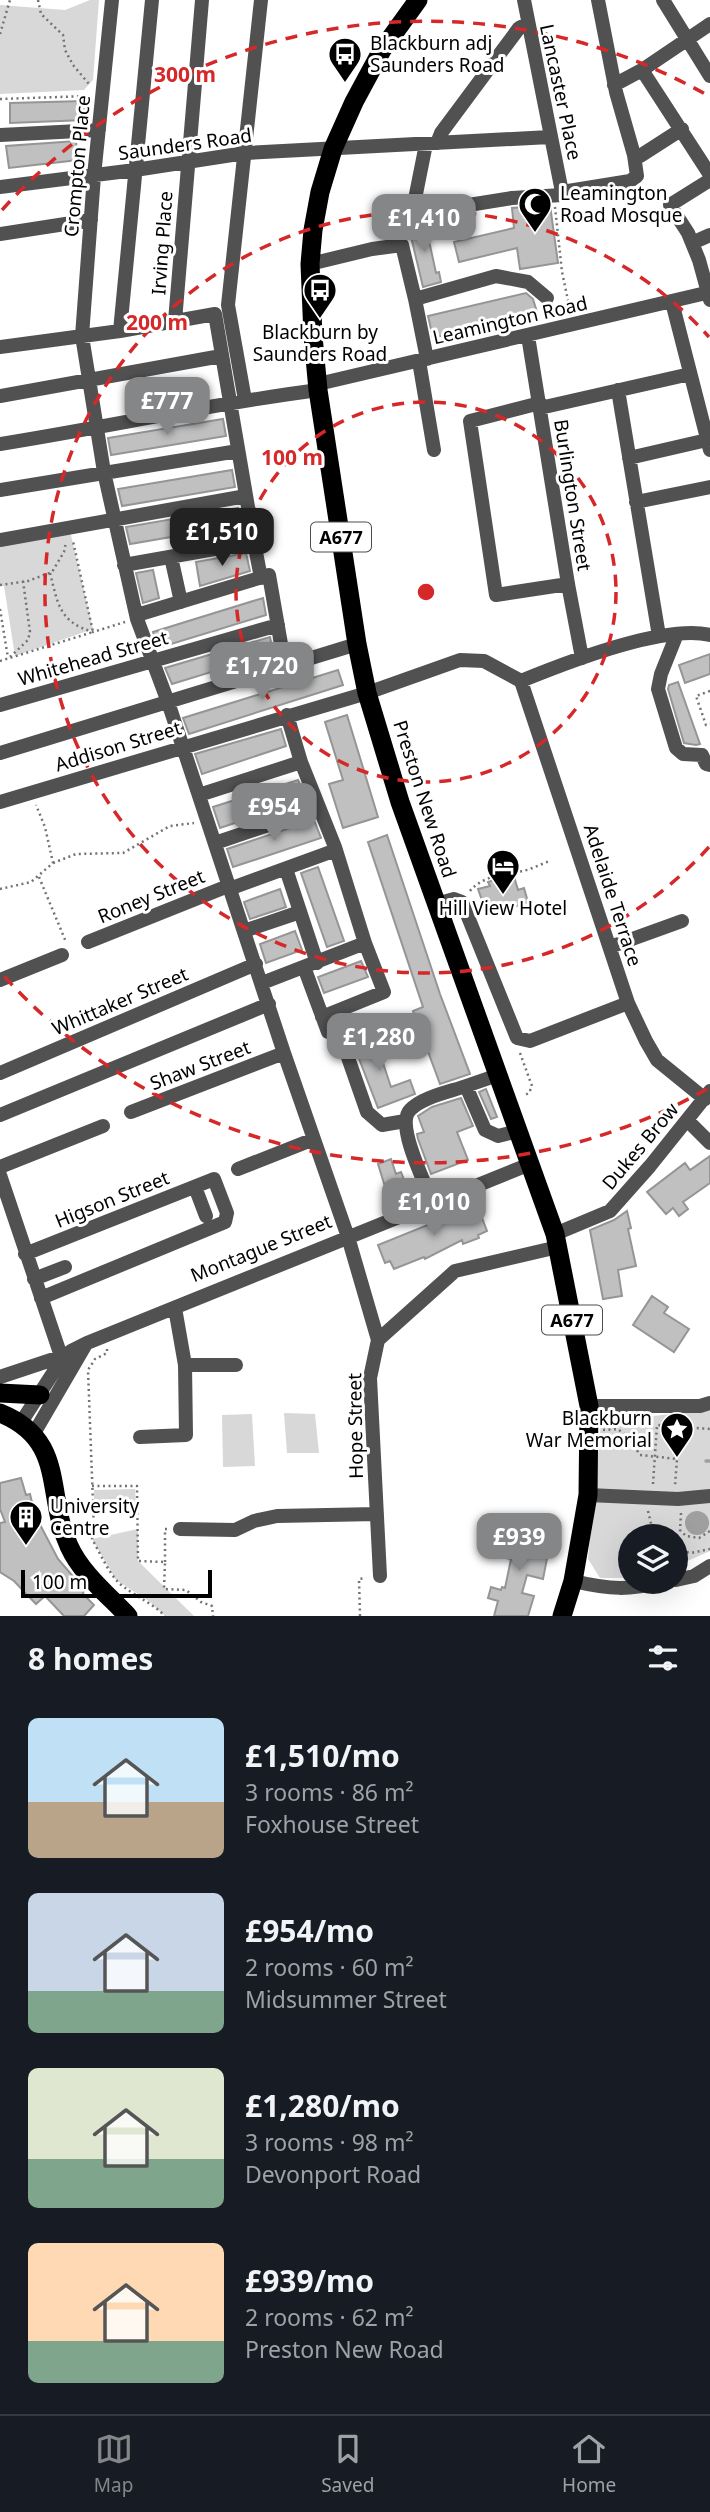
<!DOCTYPE html>
<meta charset="utf-8">
<style>
:root{--surface:#171b24;--page:#242831;--text:#f1f3f6;--muted:#9ea1a6;--line:#363941;--accent:#858687}
body{margin:0;font-family:"Noto Sans",sans-serif;background:var(--page);color:var(--text);height:100vh;display:flex;flex-direction:column;font-size:26px;white-space:nowrap}
*{box-sizing:border-box;margin:0}
p{font-size:23px;color:var(--muted)}
.icon{flex:none;width:38px;height:38px;fill:none;stroke:currentColor;stroke-width:2;stroke-linecap:round;stroke-linejoin:round}
.map{position:relative;height:1616px;overflow:hidden}
.sheet{display:flex;flex-direction:column;background:var(--surface);flex:1}
.sheet>*{flex:none}
.controls{position:absolute;left:618px;top:1524px;display:grid;gap:14px}
.controls a{display:grid;place-items:center;width:70px;height:70px;border-radius:50%;background:var(--surface);box-shadow:0 7px 28px #0002;font-size:35px}
.scale{position:absolute;left:21px;bottom:18px;width:191px;box-sizing:border-box;padding-left:7px;border:4px solid #000;border-top:0;font-size:19px;line-height:24px;white-space:nowrap;color:#000;-webkit-text-stroke:5px #fff;paint-order:stroke}
.price{position:absolute;translate:-50% -60px;padding:0 16px;border-radius:14px;background:var(--accent);color:#fff;font-size:23px;line-height:46px;filter:drop-shadow(0 2px 4px #0008)}
.price::after{content:'';position:absolute;left:50%;top:42px;width:21px;height:16px;margin-left:-10px;background:inherit;clip-path:polygon(0 0,100% 0,50% 100%)}
.price.current{background:#222;color:#fff}
ul{padding:0;list-style:none}
li{display:flex;align-items:center;gap:21px;height:175px;padding:0 28px}
li span{display:grid;place-items:center;flex:none;width:196px;height:140px;border-radius:10px;color:#555}
li>.icon{margin-inline-start:auto}
span .icon{width:84px;height:84px;fill:#fffc;stroke-width:1}
li b{font-size:30px}
h2{display:flex;justify-content:space-between;align-items:center;height:84px;padding:0 28px;font-size:30px}
.tabs{display:flex;justify-content:space-around;align-items:center;height:98px;border-top:2px solid var(--line);background:var(--surface);font-size:19px;color:var(--muted)}
.tabs a{display:grid;justify-items:center;gap:4px}
.tabs .current{color:var(--accent)}
.map>svg:first-child{display:block}
.green{fill:#d8d8d8}
.water{fill:#9f9f9f}
.lines{fill:none;stroke-linecap:round;stroke-linejoin:round}
.stream{stroke:#9f9f9f;stroke-width:3.5}
.building{fill:#c0c0c0;stroke:#959595;stroke-width:2}
.path{stroke:#737373;stroke-width:2.5;stroke-dasharray:2 3.5;stroke-linecap:butt}
.minor{stroke:#515151;stroke-width:14}
.highway{stroke:#000;stroke-width:19}
.ring{fill:none;stroke:#d62828;stroke-width:3.5;stroke-dasharray:12 9}
.labels{text-anchor:middle;dominant-baseline:central;stroke-width:6;stroke-linejoin:round;paint-order:stroke}
.shield{fill:#fff;stroke:#4c4c4c;stroke-width:2}
.shield-label{font-size:18px;font-weight:bold;fill:#000}
.poi-label{font-size:19px;fill:#000;stroke:#fff;text-anchor:start}
.street-label{font-size:19px;fill:#000;stroke:#fff}
.centre{fill:#d62828;stroke:#fff;stroke-width:3.5}
.ring-label{font-size:21px;text-anchor:middle;font-weight:bold;fill:#d62828;stroke:#fff;stroke-width:6;stroke-linejoin:round;paint-order:stroke}
</style>
<div class="map">
<svg width="710" height="1616" viewBox="0 0 710 1616">
<rect width="100%" height="100%" fill="#fff"/>
<path class="green" d="M90 0H99L93 80 84 90 0 94V5L65 10Z
M70 531 93 629 15 656 4 586H0V545Z
M710 1409V1551L676 1566V1536H630V1578H600L588 1559 601 1423 608 1414 623 1411 654 1416Z
M284 1413 315 1414 319 1453H287Z
M252 1414 255 1466 223 1467 222 1415Z
M135 1489 136 1504 94 1506V1490Z
M138 1529V1561L194 1616H165L150 1602 116 1580 92 1539Z"/>
<path class="water" d="M685 1523a12 12 0 1 1 24 0a12 12 0 1 1-24 0Z"/>
<g class="lines">
<path class="stream" d="M706 1461H710"/>
</g>
<path class="building" d="M84 101 85 120 10 123V103Z
M76 141 78 160 9 168 6 146Z
M550 205 558 263 520 269 517 248 459 262 454 242 514 228 512 208Z
M425 222 436 273 439 272 441 282 423 287 408 224Z
M526 293 533 299 537 312 433 338 428 316Z
M223 419 226 436 111 455 108 438Z
M232 470 235 487 122 506 118 489Z
M238 508 241 525 130 544 126 527Z
M246 553 250 571 200 586 196 562Z
M153 570 159 598 143 603 136 573Z
M263 598 266 615 158 648 153 632Z
M270 637 273 653 172 684 165 668Z
M710 654V674L685 683 679 665Z
M338 670 343 685 189 734 183 718Z
M678 682 700 744 696 745 684 743 668 689 669 685Z
M347 715 378 817 343 828 329 784 343 780 325 722Z
M281 729 286 746 202 774 195 754Z
M298 780 306 799 220 828 213 807Z
M314 820 321 838 233 867 227 849Z
M387 835 440 994 470 1074 440 1084 413 1011 423 1007 368 842Z
M318 867 344 941 327 947 301 873Z
M513 873 518 890 524 888 528 902 493 914 492 910 486 912 478 889 490 886 488 882Z
M280 889 286 907 250 919 244 902Z
M295 931 302 950 266 963 260 944Z
M361 961 368 977 324 993 318 977Z
M367 1031 373 1033 391 1087 410 1080 415 1094 378 1108 358 1056 360 1055 356 1043 359 1033Z
M486 1089 497 1117 491 1119 479 1092Z
M461 1098 473 1126 457 1132 468 1160 431 1174 418 1139 417 1134 424 1132 418 1116 432 1107Z
M710 1156V1183L683 1202 688 1209 679 1216 673 1208 666 1214 647 1192 685 1163 690 1170Z
M391 1159 396 1174 401 1172 410 1195 390 1203 378 1164Z
M477 1205 487 1231 478 1235 479 1238 463 1244 462 1240 425 1259 424 1257 394 1269 390 1261 385 1263 378 1245Z
M627 1211 631 1228 628 1229 636 1266 618 1270 622 1296 603 1299 590 1230 614 1220Z
M652 1296 668 1307 664 1313 689 1329 674 1352 633 1325Z
M21 1478 26 1495 30 1494 35 1515 58 1559 84 1589 83 1594 94 1605 84 1616H64L45 1596 36 1604 14 1581 0 1572V1523L5 1522 0 1509V1483Z
M499 1532 550 1543 543 1579 527 1575 522 1593 534 1596 528 1616H494L498 1601 488 1598 491 1587 501 1590 502 1587 505 1588 511 1559 494 1556Z"/>
<g class="lines">
<path class="path" d="M38 0 41 14 63 35 65 50 73 65 89 84
M0 34 10 0
M0 99 88 96
M555 207 562 272 570 310
M50 573C58 604 59 622 93 632L125 622
M0 585 28 581 52 572 64 552 66 542
M0 609 8 658
M10 657 28 640 30 632 23 581
M0 661 93 632 73 541
M710 691 696 696 706 725 710 724
M53 863 76 854 123 853 170 826 194 823
M39 877 66 942
M0 889 31 882 53 863 45 827 36 805
M470 891C482 876 505 874 523 871 532 869 541 864 550 861
M520 1053 532 1086 529 1093 523 1096
M107 1349V1353L95 1359 88 1370 94 1530 92 1539C100 1553 108 1572 119 1583 134 1596 151 1602 165 1616
M603 1430 618 1429 629 1438 640 1455 677 1459 675 1485
M653 1484 657 1425 710 1429
M92 1486H137L138 1561 165 1562 164 1589 186 1590 201 1602 212 1606 213 1616
M93 1508H138
M648 1511 654 1536
M681 1513 680 1530 686 1536 699 1538 710 1531
M676 1550 691 1553 710 1549
M165 1562V1529H168
M360 1616 359 1579 366 1578"/>
<path class="minor" d="M112 0 94 176 82 336 104 472 137 619 168 702 284 1053 348 1237 378 1340 370 1378 380 1576
M524 0 562 192 630 181 637 176 634 155 616 92 598 0
M663 0 710 76
M642 70 710 175
M614 85 642 70 710 24
M0 135 99 130
M437 143 441 133 519 28 527 24
M426 144 412 214 512 198 562 195
M634 155 640 156 682 129
M710 180 670 205 688 233 699 260 710 300
M0 187 135 170 245 153 550 137
M0 234 91 220
M692 243 710 235
M310 264 372 249 402 245 415 299
M672 302 710 450
M175 321 202 0
M120 331 152 0
M528 336 568 584 582 658
M0 347 120 331 215 314
M427 359 415 299 496 276 528 282 547 298
M419 361 434 450
M318 384 710 292
M618 390 659 636
M0 396 221 356
M245 400 228 305 261 0
M540 403 470 421 496 595 568 584
M540 408 690 374
M0 444C106 427 211 404 318 390
M629 458 707 440
M0 490 238 451
M636 502 710 487
M0 540 246 496
M254 542 261 578
M171 557 181 602
M124 565 254 542 215 314
M137 615 269 575 285 667
M677 634 661 674 658 689 676 748 683 754 702 755 706 764 710 765
M521 681C565 663 665 624 710 635
M0 705 278 625
M287 715 301 762 335 847 365 943 384 992 322 1017
M0 753 357 644
M199 795 301 762
M0 802 367 693 460 660 484 661 521 681 628 1003 646 1041 657 1060 705 1099
M215 843 319 808
M286 869 317 963
M229 889 336 850
M436 904 454 899 462 902 517 1038 530 1041 628 1003
M244 931 300 912
M88 942 228 886
M610 947 682 921
M304 967 328 1032
M0 980 62 955
M262 983 365 943
M0 1073 256 964
M498 1075 466 1086 485 1130 498 1136 518 1131
M131 1112 284 1053
M0 1115 269 1004
M687 1120 710 1143
M405 1121 382 1125 367 1112 344 1046 352 1026 367 1020 397 1034 407 1031
M0 1167 103 1126
M238 1169 314 1139
M0 1175 62 1359
M195 1187 206 1216
M433 1203C426 1185 395 1125 410 1110 422 1097 449 1092 466 1086
M555 1234 610 1211 650 1166 710 1091
M25 1254 214 1179 227 1213 225 1222 41 1298
M34 1279 65 1267
M378 1340 455 1271 558 1247
M185 1365H236
M0 1377 51 1360 62 1359
M589 1406H700L710 1403
M20 1424 62 1359 71 1351 87 1343 530 1164
M33 1435 86 1344
M140 1437 186 1435 185 1365 175 1308
M588 1495 678 1499 710 1496
M180 1529 235 1530 254 1521 277 1516 377 1514
M676 1580 694 1576 710 1566
M573 1581C612 1590 627 1590 666 1582"/>
<path class="highway" d="M418 0 382 50 354 102 333 149 320 192 313 230 310 264 313 336 318 390 357 644 367 693 400 802 555 1234 589 1406 588 1495 573 1581 562 1616
M0 1393 40 1395
M0 1413C67 1440 45 1494 69 1546 81 1573 108 1595 128 1616"/>
</g>
<g class="ring">
<circle cx="426" cy="592" r="190"/>
<path d="M709 847A381 381 0 1 1 709 337"/>
<path d="M707 1089A571 571 0 0 1 2 974M2 210A571 571 0 0 1 707 95"/>
</g>
<defs>
<symbol id="bus-pin" viewBox="-11 -11 22 30"><path d="M0 17L-7.5 6A9.5 9.5 0 1 1 7.5 6Z" fill="#000" stroke="#fff"/><path d="M-5-6H5V4H4V6H2V4H-2V6H-4V4H-5ZM-3.5-4V0h7V-4ZM-3.5 1.2v1.5H-2V1.2ZM2 1.2v1.5H3.5V1.2Z" fill="#fff"/></symbol>
<symbol id="mosque-pin" viewBox="-11 -11 22 30"><path d="M0 17L-7.5 6A9.5 9.5 0 1 1 7.5 6Z" fill="#000" stroke="#fff"/><path d="M3.5-4.9A6 6 0 1 0 3.5 4.9A5 5 0 1 1 3.5-4.9Z" fill="#fff"/></symbol>
<symbol id="hotel-pin" viewBox="-11 -11 22 30"><path d="M0 17L-7.5 6A9.5 9.5 0 1 1 7.5 6Z" fill="#000" stroke="#fff"/><path d="M-6-4.5h1.5V1H6V5H4.5V3h-9V5H-6ZM-4 0a1.8 1.8 0 1 1 3.6 0ZM.5 0V-2.5h3Q6-2.5 6 0Z" fill="#fff"/></symbol>
<symbol id="sight-pin" viewBox="-11 -11 22 30"><path d="M0 17L-7.5 6A9.5 9.5 0 1 1 7.5 6Z" fill="#000" stroke="#fff"/><path d="M0-6L1.8-2.2L6-1.7L2.9 1.2L3.7 5.4L0 3.3L-3.7 5.4L-2.9 1.2L-6-1.7L-1.8-2.2Z" fill="#fff"/></symbol>
<symbol id="building-pin" viewBox="-11 -11 22 30"><path d="M0 17L-7.5 6A9.5 9.5 0 1 1 7.5 6Z" fill="#000" stroke="#fff"/><path d="M-4-6H4V6H1V3H-1V6H-4ZM-2.5-4.3h1.7v1.8h-1.7ZM.8-4.3h1.7v1.8H.8ZM-2.5-1h1.7V.8h-1.7ZM.8-1h1.7V.8H.8Z" fill="#fff"/></symbol>
</defs>
<g fill-rule="evenodd">
<use href="#bus-pin" x="326" y="35" width="38" height="52"/>
<use href="#mosque-pin" x="516" y="185" width="38" height="52"/>
<use href="#bus-pin" x="301" y="271" width="38" height="52"/>
<use href="#hotel-pin" x="484" y="847" width="38" height="52"/>
<use href="#sight-pin" x="658" y="1410" width="38" height="52"/>
<use href="#building-pin" x="7" y="1498" width="38" height="52"/>
</g>
<g class="labels">
<g class="shield">
<rect x="311" y="522.5" width="60" height="29" rx="5"/>
<rect x="542" y="1305.5" width="60" height="29" rx="5"/>
</g>
<g class="shield-label">
<text x="341" y="537">A677</text>
<text x="572" y="1320">A677</text>
</g>
<g class="poi-label">
<text x="370" y="43">Blackburn adj<tspan x="370" dy="22">Saunders Road</tspan></text>
<text x="560" y="193">Leamington<tspan x="560" dy="22">Road Mosque</tspan></text>
<text x="320" y="332" text-anchor="middle">Blackburn by<tspan x="320" dy="22">Saunders Road</tspan></text>
<text x="503" y="908" text-anchor="middle">Hill View Hotel</text>
<text x="652" y="1418" text-anchor="end">Blackburn<tspan x="652" dy="22">War Memorial</tspan></text>
<text x="50" y="1506">University<tspan x="50" dy="22">Centre</tspan></text>
</g>
<g class="street-label">
<text transform="translate(561 92) rotate(78)">Lancaster Place</text>
<text transform="translate(185 144) rotate(-8)">Saunders Road</text>
<text transform="translate(77 166) rotate(-85)">Crompton Place</text>
<text transform="translate(162 243) rotate(-86)">Irving Place</text>
<text transform="translate(510 320) rotate(-13)">Leamington Road</text>
<text transform="translate(573 495) rotate(81)">Burlington Street</text>
<text transform="translate(93 658) rotate(-16)">Whitehead Street</text>
<text transform="translate(118 746) rotate(-17)">Addison Street</text>
<text transform="translate(425 799) rotate(72)">Preston New Road</text>
<text transform="translate(613 895) rotate(72)">Adelaide Terrace</text>
<text transform="translate(151 896) rotate(-22)">Roney Street</text>
<text transform="translate(120 1001) rotate(-23)">Whittaker Street</text>
<text transform="translate(200 1065) rotate(-21)">Shaw Street</text>
<text transform="translate(640 1146) rotate(-50)">Dukes Brow</text>
<text transform="translate(112 1199) rotate(-22)">Higson Street</text>
<text transform="translate(261 1248) rotate(-22)">Montague Street</text>
<text transform="translate(355 1426) rotate(-91)">Hope Street</text>
</g>
</g>
<circle cx="426" cy="592" r="10" class="centre"/>
<g class="ring-label">
<text x="185" y="82">300 m</text>
<text x="157" y="330">200 m</text>
<text x="292" y="465">100 m</text>
</g>
</svg>
<div class="controls">
<a><svg class="icon" aria-label="layers" viewBox="0 0 24 24"><path d="M12 4l9 5-9 5-9-5zM3 14l9 5 9-5"/></svg></a>
</div>
<div class="scale">100 m</div>
<b class="price" style="left:424px;top:254px">£1,410</b>
<b class="price" style="left:167px;top:437px">£777</b>
<b class="price current" style="left:222px;top:568px">£1,510</b>
<b class="price" style="left:262px;top:702px">£1,720</b>
<b class="price" style="left:274px;top:843px">£954</b>
<b class="price" style="left:379px;top:1073px">£1,280</b>
<b class="price" style="left:434px;top:1238px">£1,010</b>
<b class="price" style="left:519px;top:1573px">£939</b>
</div>
<section class="sheet">
<h2>8 homes<svg class="icon" aria-label="filters" viewBox="0 0 24 24"><path d="M4 7h16M4 17h16"/><circle cx="9" cy="7" r="2"/><circle cx="15" cy="17" r="2"/></svg></h2>
<ul>
<li><span style="background:linear-gradient(#bfe0f5 60%,#b9a48a 0)"><svg class="icon" aria-label="home" viewBox="0 0 24 24"><path d="M3 11l9-7 9 7M6 9v11h12V9"/></svg></span><div><b>£1,510/mo</b><p>3 rooms · 86 m²</p><p>Foxhouse Street</p></div></li>
<li><span style="background:linear-gradient(#c9d6e8 70%,#7fa58c 0)"><svg class="icon" aria-label="home" viewBox="0 0 24 24"><path d="M3 11l9-7 9 7M6 9v11h12V9"/></svg></span><div><b>£954/mo</b><p>2 rooms · 60 m²</p><p>Midsummer Street</p></div></li>
<li><span style="background:linear-gradient(#dfe7d0 65%,#7fa58c 0)"><svg class="icon" aria-label="home" viewBox="0 0 24 24"><path d="M3 11l9-7 9 7M6 9v11h12V9"/></svg></span><div><b>£1,280/mo</b><p>3 rooms · 98 m²</p><p>Devonport Road</p></div></li>
<li><span style="background:linear-gradient(#ffd9b3 70%,#7fa58c 0)"><svg class="icon" aria-label="home" viewBox="0 0 24 24"><path d="M3 11l9-7 9 7M6 9v11h12V9"/></svg></span><div><b>£939/mo</b><p>2 rooms · 62 m²</p><p>Preston New Road</p></div></li>
</ul>
</section>
<nav class="tabs">
<a class="current"><svg class="icon" aria-label="map" viewBox="0 0 24 24"><path d="M3 6l6-2 6 2 6-2v14l-6 2-6-2-6 2zM9 4v14M15 6v14"/></svg>Map</a>
<a><svg class="icon" aria-label="saved" viewBox="0 0 24 24"><path d="M7 4h10v16l-5-4-5 4z"/></svg>Saved</a>
<a><svg class="icon" aria-label="home" viewBox="0 0 24 24"><path d="M3 11l9-7 9 7M6 9v11h12V9"/></svg>Home</a>
</nav>
